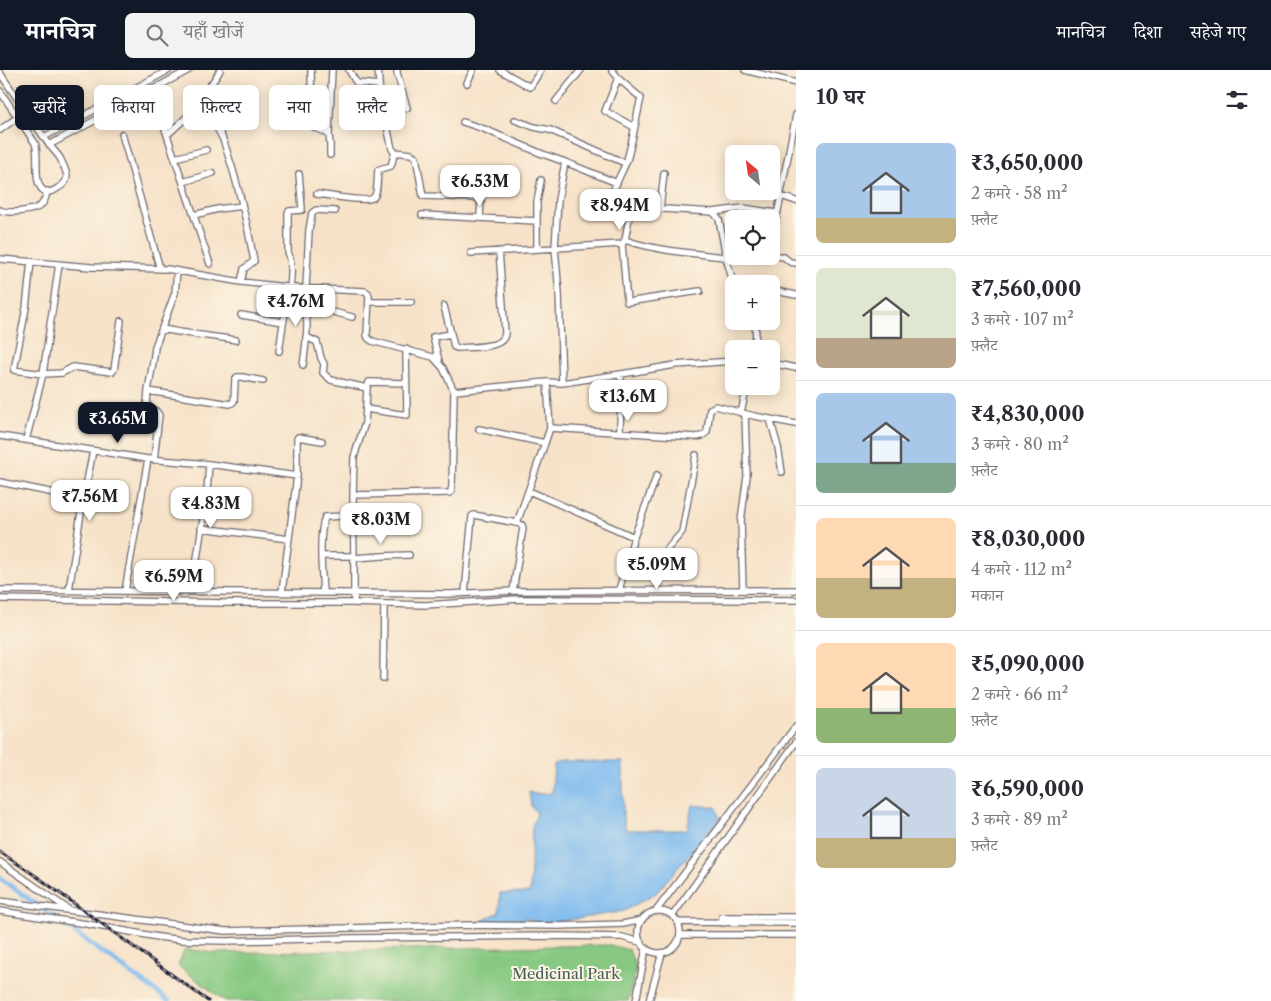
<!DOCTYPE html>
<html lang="hi">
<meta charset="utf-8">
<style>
:root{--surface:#fff;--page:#f2f2f3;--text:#2b2b33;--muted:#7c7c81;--line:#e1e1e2;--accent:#111827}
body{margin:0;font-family:"Libre Caslon Text","Noto Serif Devanagari",serif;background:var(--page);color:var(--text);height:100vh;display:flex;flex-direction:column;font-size:19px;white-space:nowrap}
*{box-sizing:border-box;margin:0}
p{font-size:16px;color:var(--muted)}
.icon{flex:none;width:28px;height:28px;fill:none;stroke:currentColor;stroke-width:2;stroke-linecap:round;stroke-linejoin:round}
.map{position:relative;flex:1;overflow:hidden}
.details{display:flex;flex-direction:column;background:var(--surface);width:475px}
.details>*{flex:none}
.hud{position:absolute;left:15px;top:15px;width:475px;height:45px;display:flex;gap:10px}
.needle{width:32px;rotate:331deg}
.controls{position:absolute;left:725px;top:75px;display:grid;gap:10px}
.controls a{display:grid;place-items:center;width:55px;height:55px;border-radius:8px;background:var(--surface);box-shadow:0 2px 12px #0003;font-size:25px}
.price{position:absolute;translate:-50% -42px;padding:0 11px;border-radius:10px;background:#fff;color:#222;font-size:16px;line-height:32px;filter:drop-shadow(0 1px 2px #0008)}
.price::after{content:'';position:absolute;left:50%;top:30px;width:15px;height:11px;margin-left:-8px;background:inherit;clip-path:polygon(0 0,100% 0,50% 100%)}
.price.active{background:var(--accent);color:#fff}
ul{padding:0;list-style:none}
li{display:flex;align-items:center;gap:15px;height:125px;padding:0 20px}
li+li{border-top:1px solid var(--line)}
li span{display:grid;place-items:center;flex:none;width:140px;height:100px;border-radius:8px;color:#555}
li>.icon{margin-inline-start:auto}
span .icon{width:60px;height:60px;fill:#fffc;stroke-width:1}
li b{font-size:21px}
h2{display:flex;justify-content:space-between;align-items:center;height:60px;padding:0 20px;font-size:21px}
.tag{padding:0 18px;border-radius:8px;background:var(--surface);box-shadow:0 2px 12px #0003;font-size:18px;line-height:45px}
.tag.active{background:var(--accent);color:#fff}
header{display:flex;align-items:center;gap:30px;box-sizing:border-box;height:70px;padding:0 25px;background:var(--accent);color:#fff}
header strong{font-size:24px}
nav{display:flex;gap:28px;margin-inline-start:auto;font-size:18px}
.search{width:350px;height:45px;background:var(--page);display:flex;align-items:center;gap:12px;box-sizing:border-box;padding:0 18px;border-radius:8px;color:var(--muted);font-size:19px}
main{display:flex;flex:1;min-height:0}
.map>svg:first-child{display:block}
.green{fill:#87c982;stroke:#54765e}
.water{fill:#7cbaef;stroke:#4f6e95}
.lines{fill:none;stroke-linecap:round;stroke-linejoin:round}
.canal{stroke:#7cbaef;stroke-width:5}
.minor-casing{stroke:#6c656c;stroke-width:8}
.minor{stroke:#fff;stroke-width:5.5}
.rail-casing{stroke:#22223b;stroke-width:3}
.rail{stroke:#fcf5e5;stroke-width:1;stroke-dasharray:4;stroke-linecap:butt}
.labels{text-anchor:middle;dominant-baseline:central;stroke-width:4;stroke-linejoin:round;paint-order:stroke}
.park-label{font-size:15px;fill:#455c54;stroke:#fcf5e5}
</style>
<header>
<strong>मानचित्र</strong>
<div class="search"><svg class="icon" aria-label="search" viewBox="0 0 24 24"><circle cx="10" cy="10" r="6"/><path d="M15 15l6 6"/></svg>यहाँ खोजें</div>
<nav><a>मानचित्र</a><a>दिशा</a><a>सहेजे गए</a></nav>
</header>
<main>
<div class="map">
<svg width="796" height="931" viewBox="0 0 796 931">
<rect width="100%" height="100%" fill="#fcf5e5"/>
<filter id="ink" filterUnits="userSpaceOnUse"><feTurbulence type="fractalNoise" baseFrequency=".02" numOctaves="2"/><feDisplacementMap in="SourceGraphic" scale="10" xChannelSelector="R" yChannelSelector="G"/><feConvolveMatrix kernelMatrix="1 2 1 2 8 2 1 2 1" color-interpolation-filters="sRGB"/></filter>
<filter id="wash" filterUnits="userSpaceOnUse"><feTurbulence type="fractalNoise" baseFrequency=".0096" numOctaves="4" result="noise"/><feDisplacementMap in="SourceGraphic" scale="20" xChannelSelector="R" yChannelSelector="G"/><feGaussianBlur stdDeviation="1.12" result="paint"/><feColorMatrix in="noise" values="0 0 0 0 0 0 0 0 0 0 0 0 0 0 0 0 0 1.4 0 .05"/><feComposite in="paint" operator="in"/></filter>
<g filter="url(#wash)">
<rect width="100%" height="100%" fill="#f6e2c8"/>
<path class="green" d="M610 875 629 880 636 898 628 931H225L178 896 185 879 215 883Z"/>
<path class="water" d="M562 692H623V747L626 760H687L692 735 716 737 720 749 656 823 624 841 564 851 533 853 528 848 498 855 482 851 499 842 500 823H530L532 757 537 743 531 736 529 722 535 724 552 723 554 694Z"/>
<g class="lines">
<path class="canal" d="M0 808 169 931"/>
</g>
</g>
<g filter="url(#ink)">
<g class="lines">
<defs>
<path id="minor" d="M220 0C216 10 204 19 205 30 206 45 219 58 224 72 237 110 247 151 254 191L244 199 241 212
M311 0 312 55C316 61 324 59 329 65L330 75V85
M349 0 354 9 357 13 379 15
M378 0 380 26 387 56 392 79 395 82 411 84 416 87 423 126 481 128 480 147
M397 0V3L407 38
M500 0 530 17 541 0
M612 0 620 10 641 28C636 48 633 70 627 90 623 102 611 119 612 131L631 137 713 142 743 138 777 143
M745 0 796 13
M0 3C16 27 32 50 48 73 52 79 57 83 60 88 63 94 66 100 67 106 67 112 62 116 58 118 54 121 48 123 44 121 32 113 40 85 35 73L0 21
M618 8 605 41 634 57
M467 13 473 0
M152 20 210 194
M556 31 581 0
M796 45 781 122V126L796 131
M515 50 534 57 550 60 625 93
M463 52 484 59 540 83 565 92 617 113
M0 60 26 41
M122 64 160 199
M167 65 199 36
M329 65 332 0
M44 67 169 0
M49 75 189 0
M175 88 206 80
M183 112 213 103
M317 124C325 125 370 133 374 127 378 123 377 107 378 100L380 99 391 96 395 82
M660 139 664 103
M0 140C8 144 33 141 40 136 45 132 46 127 47 121
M713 142 719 149 726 187 734 186
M194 145 218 139 242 136
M422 145 537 151
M625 170 631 137
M622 174 627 232 700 221
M771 174 781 126
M537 179V132L541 110
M471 183 622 174 625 170C657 181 692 183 726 187L734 216
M771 185 784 187 790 192 796 193
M0 189 91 197 167 199 241 212 296 218 365 221 368 223 369 227 367 265 368 268 372 271 433 287 443 298 454 321 452 416 451 422 449 423 353 425
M31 192 26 238 14 300 43 304 62 303 73 297 112 302 114 300 121 251
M296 218C300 227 304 235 306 244 309 259 305 280 303 295
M306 218 309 160 312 143 316 140 335 141
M771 220 796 225
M369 232H411
M444 236 453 272 454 277 457 278C468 277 495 278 502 270 505 267 505 265 505 262L499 181
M304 238 326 240 352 247
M241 245 283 252
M753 251C758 260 755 269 754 279
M162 259C187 264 211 266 236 270
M306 267 317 272 321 288 324 294 323 303 331 310 367 318 365 353 354 387 353 425 354 488V533
M279 281C281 270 282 259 284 249 287 231 296 199 288 182V143L289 141 302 140V138L299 104
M439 291 433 267 451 264
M771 293 796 298
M547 312 550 358
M562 313 559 223 555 178 558 130 565 92
M367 318 369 312 406 313
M148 321 230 334 232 333 234 331 235 310 237 307H242L263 311
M454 321 547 312 562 313 634 302 675 295 734 291
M366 339 407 345 406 279
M741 343 747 316
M770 349 778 377 782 402
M479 359 545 373 517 453 522 455 523 458 513 521
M620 362 621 304
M0 366 148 389 209 394 297 406
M26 370 43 304 59 194
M545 373 550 358 696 367 702 366 707 362 710 339 716 336 754 346 796 354
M154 390 159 345 156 341 149 338 147 333 148 321 154 286 155 277 175 223 177 201
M0 412 84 429
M529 421 634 467
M201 458 289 469
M322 486H354
M354 488 382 486 409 485
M628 490H644L658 486 663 484 682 462 696 385
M0 520 450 524 513 521 796 520
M69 520 82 436 93 381
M619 520 634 467 657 405
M743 520 741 451 747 406 745 344
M125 521 148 389
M192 522 207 422 209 394
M282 522 297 406V369L298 367 322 371
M323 523C322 503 318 465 325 447L397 443
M465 523 472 446 474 445 517 453
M0 529 225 533H352L425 535 519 529 796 530
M383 609 384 534
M0 792 68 839
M0 831 225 861 471 855 558 856 623 854 642 850
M638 862a21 21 0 1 1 42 0a21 21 0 1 1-42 0Z
M0 841 87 854 158 867 183 870 225 871 350 868 557 866 622 867 640 872
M656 841 796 656
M673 845 796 672
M678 852 796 853
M723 853 722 847H796
M680 865H796
M636 931 646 878
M649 931 662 883"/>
</defs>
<use href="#minor" class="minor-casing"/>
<use href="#minor" class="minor"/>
<defs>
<path id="rail" d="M0 782 39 808 208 931"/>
</defs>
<use href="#rail" class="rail-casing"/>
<use href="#rail" class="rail"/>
</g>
</g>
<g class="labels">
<g class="park-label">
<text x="566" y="903">Medicinal Park</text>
</g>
</g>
</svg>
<div class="controls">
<a><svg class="needle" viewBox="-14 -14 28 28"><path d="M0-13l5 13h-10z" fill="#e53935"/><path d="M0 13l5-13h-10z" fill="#7c7c81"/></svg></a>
<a><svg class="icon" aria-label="locate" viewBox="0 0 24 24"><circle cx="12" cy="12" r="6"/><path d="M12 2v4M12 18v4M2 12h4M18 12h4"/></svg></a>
<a>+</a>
<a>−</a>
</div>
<b class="price" style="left:480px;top:137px">₹6.53M</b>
<b class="price" style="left:620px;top:161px">₹8.94M</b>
<b class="price" style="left:296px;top:257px">₹4.76M</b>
<b class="price" style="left:628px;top:352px">₹13.6M</b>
<b class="price active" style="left:118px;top:374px">₹3.65M</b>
<b class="price" style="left:90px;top:452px">₹7.56M</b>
<b class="price" style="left:211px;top:459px">₹4.83M</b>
<b class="price" style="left:381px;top:475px">₹8.03M</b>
<b class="price" style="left:657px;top:520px">₹5.09M</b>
<b class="price" style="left:174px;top:532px">₹6.59M</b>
<div class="hud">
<a class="tag active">खरीदें</a>
<a class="tag">किराया</a>
<a class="tag">फ़िल्टर</a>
<a class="tag">नया</a>
<a class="tag">फ़्लैट</a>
</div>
</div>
<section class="details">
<h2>10 घर<svg class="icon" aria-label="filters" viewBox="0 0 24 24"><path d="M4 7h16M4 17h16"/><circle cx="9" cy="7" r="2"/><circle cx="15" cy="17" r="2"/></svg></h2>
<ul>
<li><span style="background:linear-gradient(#a9c7e8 75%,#c2b280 0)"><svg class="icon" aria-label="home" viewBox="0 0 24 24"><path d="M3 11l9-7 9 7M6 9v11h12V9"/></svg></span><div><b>₹3,650,000</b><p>2 कमरे · 58 m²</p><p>फ़्लैट</p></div></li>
<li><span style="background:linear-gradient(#dfe7d0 70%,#b9a48a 0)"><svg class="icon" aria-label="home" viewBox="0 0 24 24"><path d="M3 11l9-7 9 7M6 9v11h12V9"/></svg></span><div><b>₹7,560,000</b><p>3 कमरे · 107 m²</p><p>फ़्लैट</p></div></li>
<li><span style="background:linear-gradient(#a9c7e8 70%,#7fa58c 0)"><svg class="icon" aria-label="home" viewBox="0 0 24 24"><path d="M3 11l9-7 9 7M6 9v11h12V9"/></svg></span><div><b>₹4,830,000</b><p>3 कमरे · 80 m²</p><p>फ़्लैट</p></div></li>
<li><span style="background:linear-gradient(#ffd9b3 60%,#c2b280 0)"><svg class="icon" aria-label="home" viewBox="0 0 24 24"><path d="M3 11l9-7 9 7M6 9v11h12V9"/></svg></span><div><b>₹8,030,000</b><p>4 कमरे · 112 m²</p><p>मकान</p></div></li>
<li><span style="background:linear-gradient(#ffd9b3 65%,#8fb573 0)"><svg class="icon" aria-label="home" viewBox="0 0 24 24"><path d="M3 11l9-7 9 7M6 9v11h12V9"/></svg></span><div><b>₹5,090,000</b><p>2 कमरे · 66 m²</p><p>फ़्लैट</p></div></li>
<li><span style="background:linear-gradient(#c9d6e8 70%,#c2b280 0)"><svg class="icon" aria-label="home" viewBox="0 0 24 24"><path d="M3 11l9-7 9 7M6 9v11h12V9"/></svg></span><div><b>₹6,590,000</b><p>3 कमरे · 89 m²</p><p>फ़्लैट</p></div></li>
</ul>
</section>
</main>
